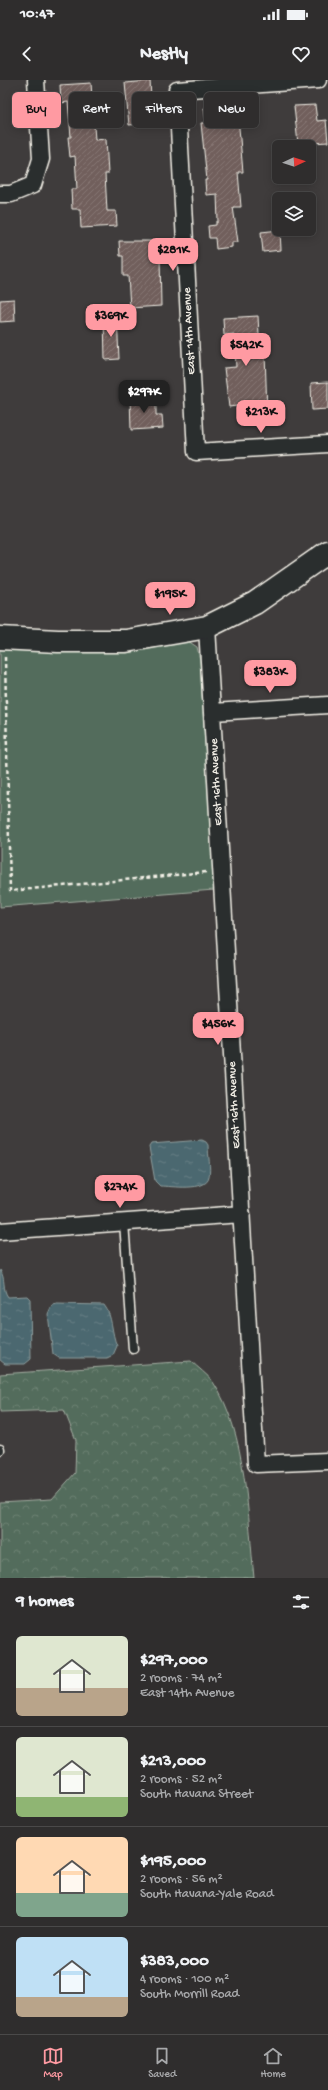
<!DOCTYPE html>
<meta charset="utf-8">
<style>
:root{--surface:#2f2d2d;--page:#3b3939;--text:#f1f3f6;--muted:#a7a8aa;--line:#4a4949;--accent:#ff9aa2}
body{margin:0;font-family:"Gochi Hand",sans-serif;background:var(--page);color:var(--text);height:100vh;display:flex;flex-direction:column;font-size:15px;white-space:nowrap}
*{box-sizing:border-box;margin:0}
p{font-size:13px;color:var(--muted)}
.icon{flex:none;width:22px;height:22px;fill:none;stroke:currentColor;stroke-width:2;stroke-linecap:round;stroke-linejoin:round}
.map{position:relative;height:1498px;overflow:hidden}
.sheet{display:flex;flex-direction:column;background:var(--surface);flex:1}
.sheet>*{flex:none}
.guide{position:absolute;left:12px;top:12px;width:304px;height:36px;display:flex;gap:8px}
.needle{width:26px;rotate:86deg}
.tools{position:absolute;left:272px;top:60px;display:grid;gap:8px}
.tools a{display:grid;place-items:center;width:44px;height:44px;border-radius:6px;background:var(--surface);box-shadow:0 2px 10px #0003,0 0 0 1px var(--line);font-size:20px}
.price{position:absolute;translate:-50% -34px;padding:0 9px;border-radius:8px;background:var(--accent);color:#111;font-size:13px;line-height:26px;filter:drop-shadow(0 1px 2px #0008)}
.price::after{content:'';position:absolute;left:50%;top:24px;width:12px;height:9px;margin-left:-6px;background:inherit;clip-path:polygon(0 0,100% 0,50% 100%)}
.price.active{background:#222;color:#fff}
ul{padding:0;list-style:none}
li{display:flex;align-items:center;gap:12px;height:100px;padding:0 16px}
li+li{border-top:1px solid var(--line)}
li span{display:grid;place-items:center;flex:none;width:112px;height:80px;border-radius:6px;color:#555}
li>.icon{margin-inline-start:auto}
span .icon{width:48px;height:48px;fill:#fffc;stroke-width:1}
li b{font-size:17px}
h2{display:flex;justify-content:space-between;align-items:center;height:48px;padding:0 16px;font-size:17px}
.pill{padding:0 14px;border-radius:6px;background:var(--surface);box-shadow:0 2px 10px #0003,0 0 0 1px var(--line);font-size:14px;line-height:36px}
.pill.active{background:var(--accent);color:#111}
.status{display:flex;justify-content:space-between;align-items:center;height:28px;padding:0 20px;background:var(--surface);direction:ltr}
.status svg{height:11px;fill:currentColor}
header{display:flex;justify-content:space-between;align-items:center;height:52px;padding:0 16px;background:var(--surface);font-size:18px;font-weight:700}
.tabs{display:flex;justify-content:space-around;align-items:center;height:56px;border-top:1px solid var(--line);background:var(--surface);font-size:11px;color:var(--muted)}
.tabs a{display:grid;justify-items:center;gap:2px}
.tabs .active{color:var(--accent)}
.map>svg:first-child{display:block}
.grass{fill:#526c5b;stroke:#a3aea2}
.forest{fill:url(#forest-crowns);stroke:#a3aea2}
.water{fill:url(#water-ripples);stroke:#8f9f9f}
.building{fill:url(#building-hatch);stroke:#f4f1e8}
.lines{fill:none;stroke-linecap:round;stroke-linejoin:round}
.lane-casing{stroke:#f4f1e8;stroke-width:11}
.street-casing{stroke:#f4f1e8;stroke-width:19}
.secondary-casing{stroke:#f4f1e8;stroke-width:25}
.path{stroke:#f4f1e8;stroke-width:2.5;stroke-dasharray:4 3;stroke-linecap:butt}
.lane{stroke:#2a2d2e;stroke-width:8}
.street{stroke:#2a2d2e;stroke-width:16}
.secondary{stroke:#2a2d2e;stroke-width:22}
.labels{text-anchor:middle;dominant-baseline:central;stroke-width:3.5;stroke-linejoin:round;paint-order:stroke}
.street-label{font-size:12px;fill:#f4f1e8;stroke:#2a2d2e}
</style>
<div class="status"><b>10:47</b><svg viewBox="0 0 49 12"><path d="M0 12V9h3v3zM5 12V6h3v6zM10 12V3h3v9zM15 12V0h3v12zM26 1h20v11H26zM47 4h2v5h-2z"/></svg></div>
<header><svg class="icon" aria-label="back" viewBox="0 0 24 24"><path d="M15 5l-7 7 7 7"/></svg>Nestly<svg class="icon" aria-label="heart" viewBox="0 0 24 24"><path d="M12 20l-8-8c-3-5 5-10 8-4 3-6 11-1 8 4z"/></svg></header>
<div class="map">
<svg width="328" height="1498" viewBox="0 0 328 1498">
<defs>
<pattern id="forest-crowns" width="20" height="18" patternUnits="userSpaceOnUse"><rect width="20" height="18" fill="#526c5b"/><path d="M2 6a3 3 0 1 1 6 0M12 15a3 3 0 1 1 6 0" fill="none" stroke="#6c8173"/></pattern>
<pattern id="water-ripples" width="26" height="14" patternUnits="userSpaceOnUse"><rect width="26" height="14" fill="#4b686f"/><path d="M2 4q2-2 4 0t4 0M15 11q2-2 4 0t4 0" fill="none" stroke="#667e84"/></pattern>
<pattern id="building-hatch" width="6" height="6" patternUnits="userSpaceOnUse"><rect width="6" height="6" fill="#715f5c"/><path d="M-1 1l2-2M0 6l6-6M5 7l2-2" fill="none" stroke="#867673"/></pattern>
</defs>
<rect width="100%" height="100%" fill="#3f3c3c"/>
<filter id="ink" filterUnits="userSpaceOnUse"><feTurbulence type="fractalNoise" baseFrequency=".025" numOctaves="2"/><feDisplacementMap in="SourceGraphic" scale="8" xChannelSelector="R" yChannelSelector="G"/><feConvolveMatrix kernelMatrix="1 2 1 2 8 2 1 2 1" color-interpolation-filters="sRGB"/></filter>
<g filter="url(#ink)">
<path class="grass" d="M185 559 197 567 200 580 214 810 0 827V570L75 572Z"/>
<path class="forest" d="M191 1281C198 1288 207 1294 213 1302 247 1352 248 1439 254 1498H0V1422L52 1419 75 1393 76 1360 64 1330 0 1332V1294Z"/>
<path class="water" d="M202 1060 206 1062 208 1065C208 1076 211 1087 209 1097 207 1112 171 1106 160 1106L155 1101 149 1067 151 1064Z
M0 1190C6 1199 2 1209 8 1217L27 1216 30 1219 31 1279 25 1284H5L0 1280Z
M57 1224 104 1225C113 1236 111 1253 117 1266L113 1275 107 1278H59L53 1274 48 1234 52 1225Z"/>
<path class="building" d="M150 1 152 35 150 36 151 43 129 45 125 3Z
M91 3 95 60 106 59 108 94H105L107 131H116L117 146 81 148 80 129H72L71 109H77L75 76 70 77 68 57H71L68 22 61 23 60 5Z
M315 25 317 41 326 40 328 62 298 64 294 26Z
M237 26 243 92H238L241 127H233L238 162H232V167L216 169 215 158H209L208 146 216 145V142H218L217 114 206 115 205 100H207L201 43H206L204 28Z
M280 150 281 170 263 172 261 152Z
M119 161H154V177L160 176 161 226 130 228 128 196H123V176H120Z
M14 219 15 241 0 242V220Z
M117 236 119 279 105 280 104 237Z
M258 236 260 274 265 273 267 333 245 335 244 325 229 327 224 288 236 287 234 254 224 255 223 238Z
M328 302V329L312 330 311 303Z
M153 316V323H156V335H162L163 348 131 350 130 317Z"/>
<g class="lines">
<defs>
<path id="lane" d="M124 1142 133 1269
M0 1370V1369"/>
<path id="street" d="M318 0 177 10 196 372 328 364
M0 114H11L33 105 41 79 36 0
M207 547 256 1384 328 1381
M213 632 328 625
M0 1151 242 1134"/>
<path id="secondary" d="M0 558 58 561H126L207 547 255 523 328 472"/>
</defs>
<use href="#lane" class="lane-casing"/>
<use href="#street" class="street-casing"/>
<use href="#secondary" class="secondary-casing"/>
<path class="path" d="M5 577 10 811 206 792"/>
<use href="#lane" class="lane"/>
<use href="#street" class="street"/>
<use href="#secondary" class="secondary"/>
</g>
</g>
<g class="labels">
<g class="street-label">
<text transform="translate(190 251) rotate(-93)">East 14th Avenue</text>
<text transform="translate(217 702) rotate(-93)">East 16th Avenue</text>
<text transform="translate(235 1025) rotate(-93)">East 16th Avenue</text>
</g>
</g>
</svg>
<div class="tools">
<a><svg class="needle" viewBox="-14 -14 28 28"><path d="M0-13l5 13h-10z" fill="#e53935"/><path d="M0 13l5-13h-10z" fill="#a7a8aa"/></svg></a>
<a><svg class="icon" aria-label="layers" viewBox="0 0 24 24"><path d="M12 4l9 5-9 5-9-5zM3 14l9 5 9-5"/></svg></a>
</div>
<b class="price" style="left:173px;top:192px">$281K</b>
<b class="price" style="left:111px;top:258px">$369K</b>
<b class="price" style="left:246px;top:287px">$542K</b>
<b class="price active" style="left:144px;top:334px">$297K</b>
<b class="price" style="left:261px;top:354px">$213K</b>
<b class="price" style="left:170px;top:536px">$195K</b>
<b class="price" style="left:270px;top:614px">$383K</b>
<b class="price" style="left:218px;top:966px">$456K</b>
<b class="price" style="left:120px;top:1129px">$274K</b>
<div class="guide">
<a class="pill active">Buy</a>
<a class="pill">Rent</a>
<a class="pill">Filters</a>
<a class="pill">New</a>
</div>
</div>
<section class="sheet">
<h2>9 homes<svg class="icon" aria-label="filters" viewBox="0 0 24 24"><path d="M4 7h16M4 17h16"/><circle cx="9" cy="7" r="2"/><circle cx="15" cy="17" r="2"/></svg></h2>
<ul>
<li><span style="background:linear-gradient(#dfe7d0 65%,#b9a48a 0)"><svg class="icon" aria-label="home" viewBox="0 0 24 24"><path d="M3 11l9-7 9 7M6 9v11h12V9"/></svg></span><div><b>$297,000</b><p>2 rooms · 74 m²</p><p>East 14th Avenue</p></div></li>
<li><span style="background:linear-gradient(#dfe7d0 75%,#8fb573 0)"><svg class="icon" aria-label="home" viewBox="0 0 24 24"><path d="M3 11l9-7 9 7M6 9v11h12V9"/></svg></span><div><b>$213,000</b><p>2 rooms · 52 m²</p><p>South Havana Street</p></div></li>
<li><span style="background:linear-gradient(#ffd9b3 70%,#7fa58c 0)"><svg class="icon" aria-label="home" viewBox="0 0 24 24"><path d="M3 11l9-7 9 7M6 9v11h12V9"/></svg></span><div><b>$195,000</b><p>2 rooms · 56 m²</p><p>South Havana-Yale Road</p></div></li>
<li><span style="background:linear-gradient(#bfe0f5 75%,#b9a48a 0)"><svg class="icon" aria-label="home" viewBox="0 0 24 24"><path d="M3 11l9-7 9 7M6 9v11h12V9"/></svg></span><div><b>$383,000</b><p>4 rooms · 100 m²</p><p>South Morrill Road</p></div></li>
</ul>
</section>
<nav class="tabs">
<a class="active"><svg class="icon" aria-label="map" viewBox="0 0 24 24"><path d="M3 6l6-2 6 2 6-2v14l-6 2-6-2-6 2zM9 4v14M15 6v14"/></svg>Map</a>
<a><svg class="icon" aria-label="saved" viewBox="0 0 24 24"><path d="M7 4h10v16l-5-4-5 4z"/></svg>Saved</a>
<a><svg class="icon" aria-label="home" viewBox="0 0 24 24"><path d="M3 11l9-7 9 7M6 9v11h12V9"/></svg>Home</a>
</nav>
